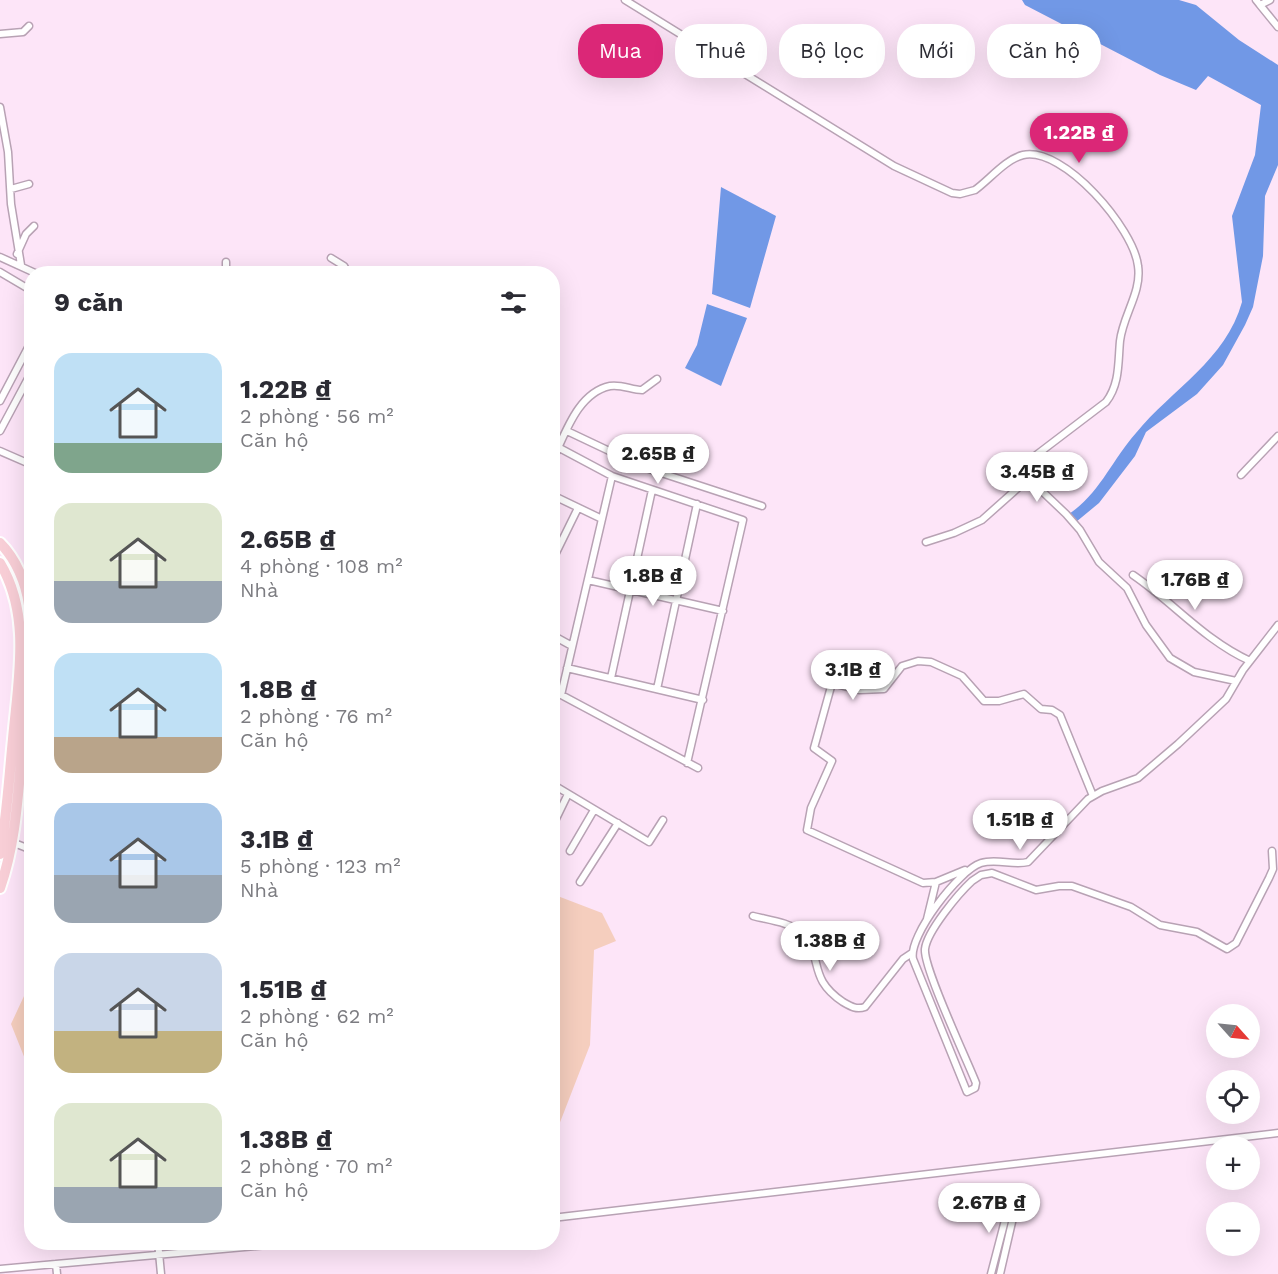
<!DOCTYPE html>
<html lang="vi">
<meta charset="utf-8">
<style>
:root{--surface:#fff;--page:#f2f2f3;--text:#2b2b33;--muted:#7c7c81;--accent:#db2777}
body{margin:0;font-family:"Work Sans",sans-serif;background:var(--page);color:var(--text);height:100vh;display:flex;flex-direction:column;font-size:22px;white-space:nowrap}
*{box-sizing:border-box;margin:0}
p{font-size:20px;color:var(--muted)}
.icon{flex:none;width:33px;height:33px;fill:none;stroke:currentColor;stroke-width:2;stroke-linecap:round;stroke-linejoin:round}
.map{position:relative;flex:1;overflow:hidden}
.sheet{position:absolute;left:24px;top:266px;width:536px;height:984px;display:flex;flex-direction:column;background:var(--surface);border-radius:24px;box-shadow:0 6px 24px #0002}
.sheet>*{flex:none}
.guide{position:absolute;left:578px;top:24px;width:570px;height:54px;display:flex;gap:12px}
.needle{width:39px;rotate:117deg}
.tools{position:absolute;left:1206px;top:1004px;display:grid;gap:12px}
.tools a{display:grid;place-items:center;width:54px;height:54px;border-radius:50%;background:var(--surface);box-shadow:0 6px 24px #0002;font-size:30px}
.price{position:absolute;translate:-50% -51px;padding:0 14px;border-radius:21px;background:#fff;color:#222;font-size:20px;line-height:39px;filter:drop-shadow(0 2px 3px #0008)}
.price::after{content:'';position:absolute;left:50%;top:36px;width:18px;height:14px;margin-left:-9px;background:inherit;clip-path:polygon(0 0,100% 0,50% 100%)}
.price.selected{background:var(--accent);color:#fff}
ul{padding:0;list-style:none}
li{display:flex;align-items:center;gap:18px;height:150px;padding:0 30px}
li span{display:grid;place-items:center;flex:none;width:168px;height:120px;border-radius:18px;color:#555}
li>.icon{margin-inline-start:auto}
span .icon{width:72px;height:72px;fill:#fffc;stroke-width:1}
li b{font-size:26px}
h2{display:flex;justify-content:space-between;align-items:center;height:72px;padding:0 30px;font-size:26px}
.tag{padding:0 21px;border-radius:24px;background:var(--surface);box-shadow:0 6px 24px #0002;font-size:21px;line-height:54px}
.tag.selected{background:var(--accent);color:#fff}
.map>svg:first-child{display:block}
.green{fill:#f5cebe}
.water{fill:#7198e6}
.lines{fill:none;stroke-linecap:round;stroke-linejoin:round}
.minor-casing{stroke:#b8a2b4;stroke-width:9}
.trunk-casing{stroke:#fff;stroke-width:14}
.minor{stroke:#fff;stroke-width:6}
.trunk{stroke:#f8ced6;stroke-width:10}
</style>
<div class="map">
<svg width="1278" height="1274" viewBox="0 0 1278 1274">
<rect width="100%" height="100%" fill="#fde5f8"/>
<path class="green" d="M555 895 602 913 616 941 594 950 590 1045 552 1143V897Z
M31 981 32 1069H29L11 1024Z"/>
<path class="water" d="M1022 0H1179L1196 5 1239 40 1278 65V165L1265 196 1263 256 1253 307 1245 325 1223 365 1197 394 1146 432 1135 456 1099 503 1076 522 1069 514C1100 493 1112 460 1136 433 1172 389 1226 360 1242 302L1232 216 1255 155 1261 105 1208 76 1196 90 1160 75 1025 5Z
M721 187 776 216 750 308 712 294Z
M707 304 747 318 721 386 685 368 697 345Z"/>
<g class="lines">
<defs>
<path id="minor" d="M625 0 894 166 952 193 960 194 975 190C989 180 1006 159 1023 155 1064 146 1134 229 1138 266 1142 292 1123 315 1120 341 1118 362 1120 384 1106 402L1035 456 1019 487 982 520 954 533 926 542
M1256 0 1260 5 1270 0
M1260 5 1278 27
M0 34 23 32 29 26
M0 107 8 152 11 204 21 265
M11 189 29 184
M17 254 26 234 34 226
M0 257 35 273
M331 258 344 266 348 273
M0 272 32 291
M226 273V262
M0 401 32 340
M0 431 32 371
M567 431 643 467 762 506
M552 444 612 476 743 520 687 763
M0 451 32 465
M552 461C565 435 577 393 610 386 621 384 632 390 642 390L657 379
M1025 475 1066 514 1080 530 1099 562 1127 588 1146 625 1170 658 1194 672 1236 681
M1241 475 1278 436
M552 495 602 519
M552 561 578 508
M1133 575C1174 603 1204 640 1250 661
M588 580 723 611
M552 635 572 646
M567 668 703 700
M611 678 652 490
M657 689 697 504
M552 690 698 768
M561 695 612 476
M552 784 649 842 663 820
M552 827 568 794
M9 841 32 850
M570 851 594 810
M1272 851 1273 869 1269 878 1236 943 1227 949 1197 932 1160 925 1131 907 1072 886H1059L1036 890 992 873 981 875 972 881C959 893 927 931 925 949 923 967 967 1060 976 1083L975 1088 967 1092 913 959C908 936 959 870 981 863 997 858 1013 866 1028 862L1088 799 1102 791 1138 778 1178 744 1226 699 1243 670 1278 625
M965 870 936 882 923 883 807 830 811 808 832 761 814 748 832 683 859 690 884 689 902 666 918 661 931 662 962 676 984 701H999L1024 694 1041 709 1052 710 1060 715 1093 796
M580 882 618 823
M753 916C768 920 790 922 801 933 825 958 806 977 843 1002 850 1006 856 1010 865 1007L903 959 912 953
M927 919 936 882
M552 1218 1278 1133
M158 1242 161 1274
M56 1264 57 1274
M0 1269 300 1242
M991 1274 1010 1201
M1000 1274 1019 1192"/>
<path id="trunk" d="M0 543C16 559 26 583 29 605 33 649 27 694 23 738 18 789 17 839 0 888
M0 563C32 616 18 681 13 739 9 778 7 816 0 854"/>
</defs>
<use href="#minor" class="minor-casing"/>
<use href="#trunk" class="trunk-casing"/>
<use href="#minor" class="minor"/>
<use href="#trunk" class="trunk"/>
</g>
</svg>
<div class="tools">
<a><svg class="needle" viewBox="-14 -14 28 28"><path d="M0-13l5 13h-10z" fill="#e53935"/><path d="M0 13l5-13h-10z" fill="#7c7c81"/></svg></a>
<a><svg class="icon" aria-label="locate" viewBox="0 0 24 24"><circle cx="12" cy="12" r="6"/><path d="M12 2v4M12 18v4M2 12h4M18 12h4"/></svg></a>
<a>+</a>
<a>−</a>
</div>
<b class="price selected" style="left:1079px;top:164px">1.22B ₫</b>
<b class="price" style="left:658px;top:485px">2.65B ₫</b>
<b class="price" style="left:1037px;top:503px">3.45B ₫</b>
<b class="price" style="left:653px;top:607px">1.8B ₫</b>
<b class="price" style="left:1195px;top:611px">1.76B ₫</b>
<b class="price" style="left:853px;top:701px">3.1B ₫</b>
<b class="price" style="left:1020px;top:851px">1.51B ₫</b>
<b class="price" style="left:830px;top:972px">1.38B ₫</b>
<b class="price" style="left:989px;top:1234px">2.67B ₫</b>
<div class="guide">
<a class="tag selected">Mua</a>
<a class="tag">Thuê</a>
<a class="tag">Bộ lọc</a>
<a class="tag">Mới</a>
<a class="tag">Căn hộ</a>
</div>
<section class="sheet">
<h2>9 căn<svg class="icon" aria-label="filters" viewBox="0 0 24 24"><path d="M4 7h16M4 17h16"/><circle cx="9" cy="7" r="2"/><circle cx="15" cy="17" r="2"/></svg></h2>
<ul>
<li><span style="background:linear-gradient(#bfe0f5 75%,#7fa58c 0)"><svg class="icon" aria-label="home" viewBox="0 0 24 24"><path d="M3 11l9-7 9 7M6 9v11h12V9"/></svg></span><div><b>1.22B ₫</b><p>2 phòng · 56 m²</p><p>Căn hộ</p></div></li>
<li><span style="background:linear-gradient(#dfe7d0 65%,#9aa5b1 0)"><svg class="icon" aria-label="home" viewBox="0 0 24 24"><path d="M3 11l9-7 9 7M6 9v11h12V9"/></svg></span><div><b>2.65B ₫</b><p>4 phòng · 108 m²</p><p>Nhà</p></div></li>
<li><span style="background:linear-gradient(#bfe0f5 70%,#b9a48a 0)"><svg class="icon" aria-label="home" viewBox="0 0 24 24"><path d="M3 11l9-7 9 7M6 9v11h12V9"/></svg></span><div><b>1.8B ₫</b><p>2 phòng · 76 m²</p><p>Căn hộ</p></div></li>
<li><span style="background:linear-gradient(#a9c7e8 60%,#9aa5b1 0)"><svg class="icon" aria-label="home" viewBox="0 0 24 24"><path d="M3 11l9-7 9 7M6 9v11h12V9"/></svg></span><div><b>3.1B ₫</b><p>5 phòng · 123 m²</p><p>Nhà</p></div></li>
<li><span style="background:linear-gradient(#c9d6e8 65%,#c2b280 0)"><svg class="icon" aria-label="home" viewBox="0 0 24 24"><path d="M3 11l9-7 9 7M6 9v11h12V9"/></svg></span><div><b>1.51B ₫</b><p>2 phòng · 62 m²</p><p>Căn hộ</p></div></li>
<li><span style="background:linear-gradient(#dfe7d0 70%,#9aa5b1 0)"><svg class="icon" aria-label="home" viewBox="0 0 24 24"><path d="M3 11l9-7 9 7M6 9v11h12V9"/></svg></span><div><b>1.38B ₫</b><p>2 phòng · 70 m²</p><p>Căn hộ</p></div></li>
</ul>
</section>
</div>
